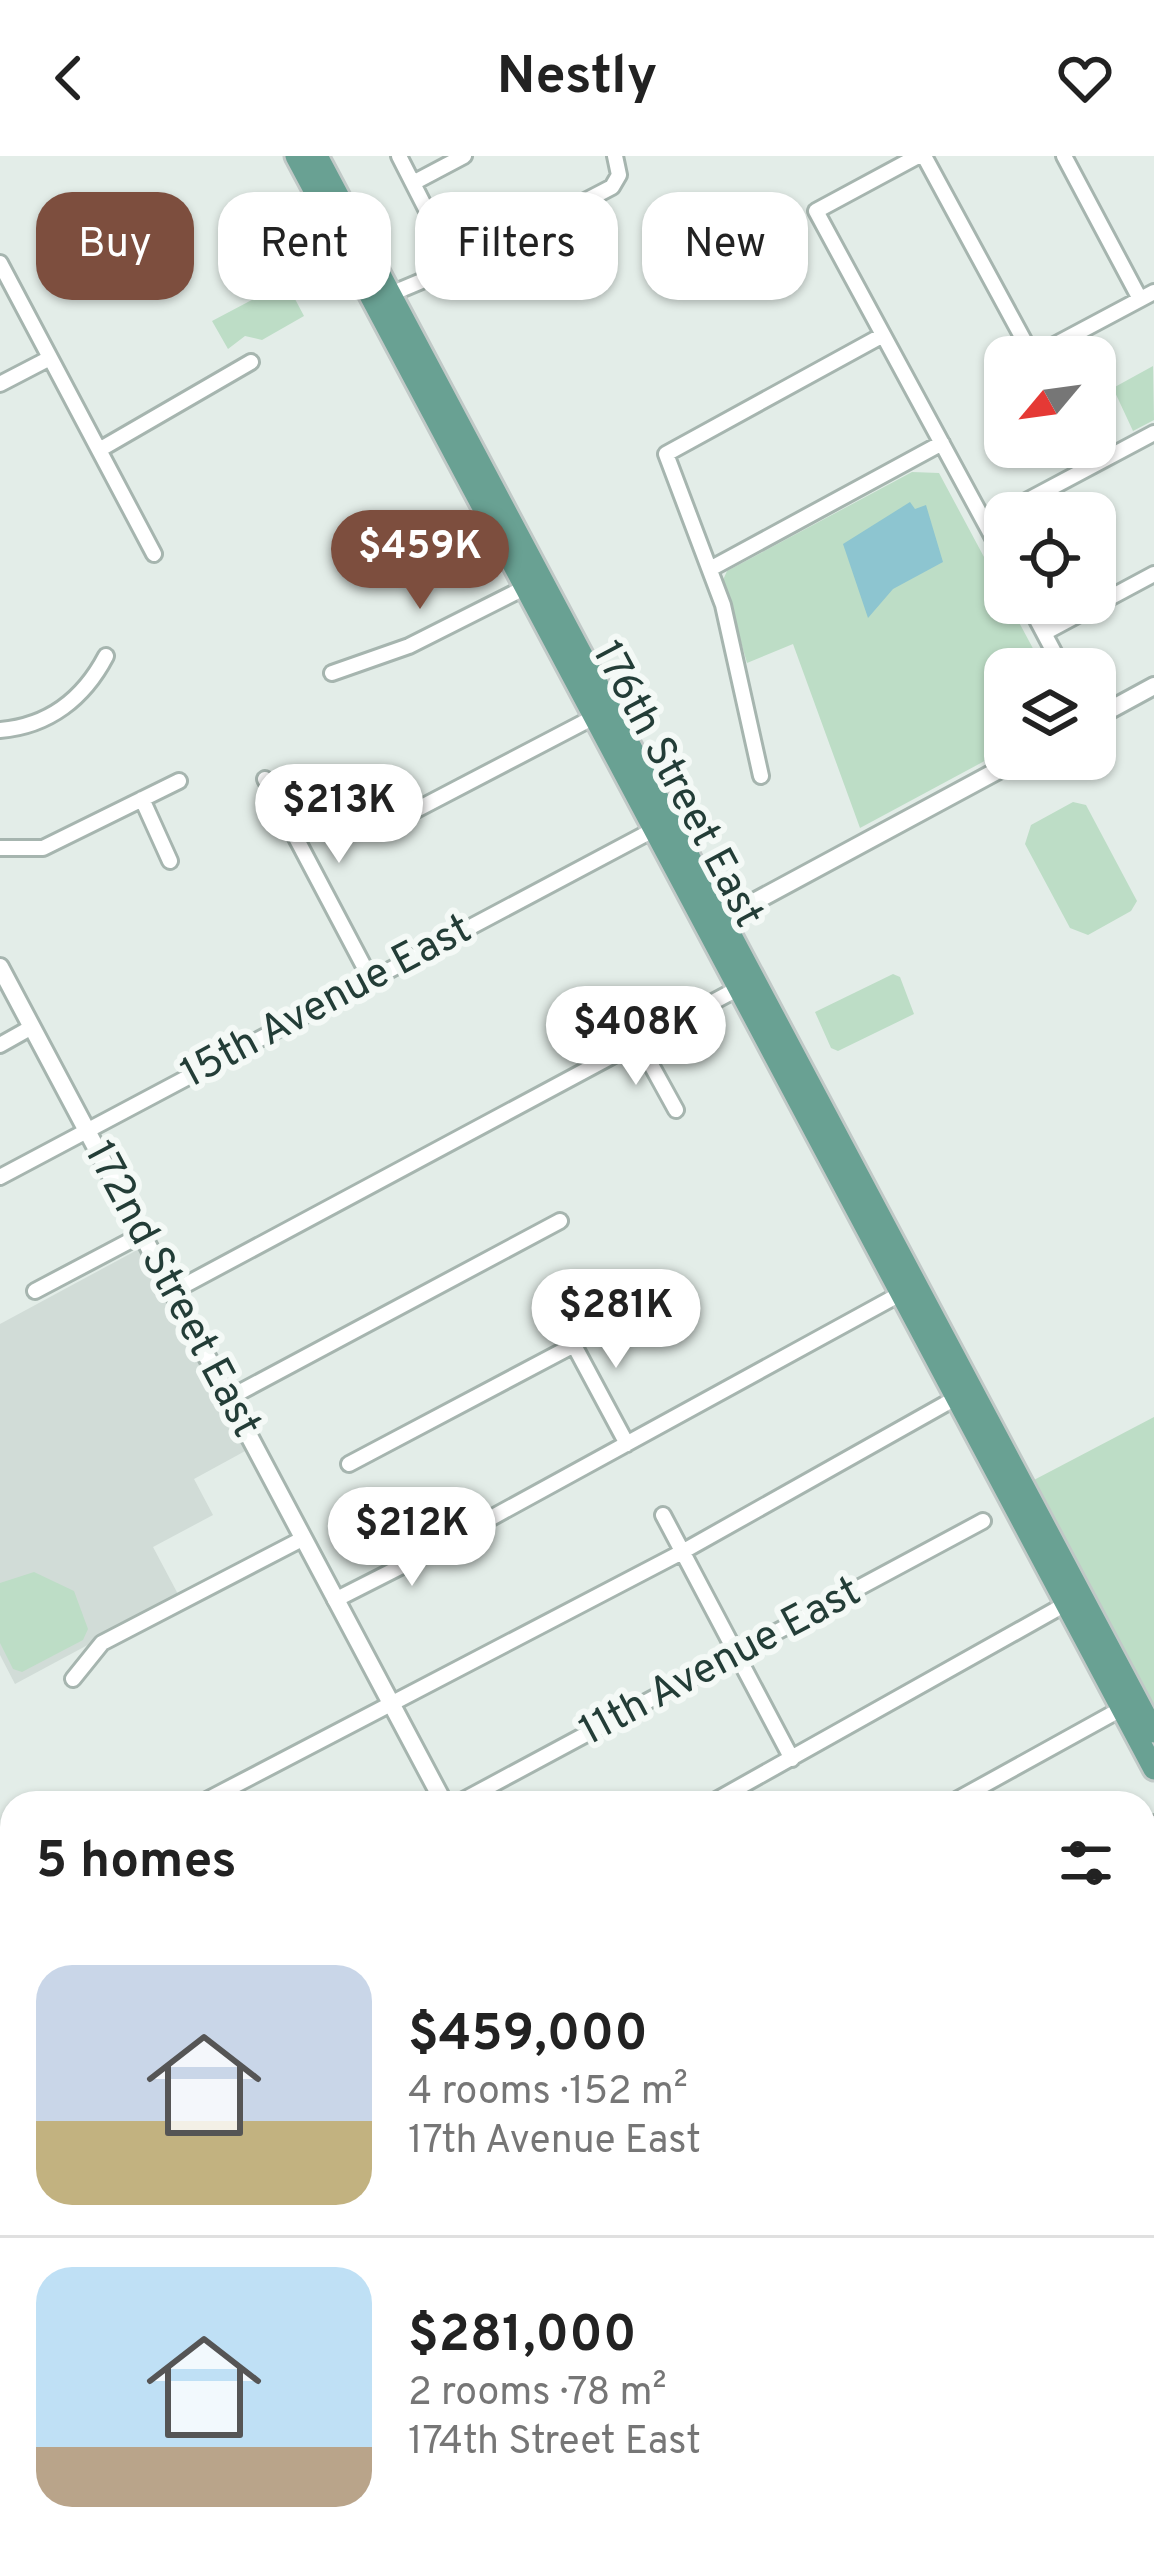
<!DOCTYPE html>
<meta charset="utf-8">
<style>
:root{--surface:#fff;--page:#f2f2f2;--text:#222;--muted:#767676;--line:#e0e0e0;--accent:#7d4e3e}
body{margin:0;font-family:Overpass,sans-serif;background:var(--page);color:var(--text);height:100vh;display:flex;flex-direction:column;font-size:45px;white-space:nowrap}
*{box-sizing:border-box;margin:0}
p{font-size:39px;color:var(--muted)}
.icon{flex:none;width:66px;height:66px;fill:none;stroke:currentColor;stroke-width:2;stroke-linecap:round;stroke-linejoin:round}
.map{position:relative;flex:1;overflow:hidden}
.side{position:absolute;left:0px;top:1635px;width:1155px;height:768px;display:flex;flex-direction:column;background:var(--surface);border-radius:36px 36px 0 0;box-shadow:0 3px 9px #0004}
.side>*{flex:none}
.top-card{position:absolute;left:36px;top:36px;width:1083px;height:108px;display:flex;gap:24px}
.needle{width:78px;rotate:241deg}
.fabs{position:absolute;left:984px;top:180px;display:grid;gap:24px}
.fabs a{display:grid;place-items:center;width:132px;height:132px;border-radius:24px;background:var(--surface);box-shadow:0 3px 9px #0004;font-size:60px}
.price{position:absolute;translate:-50% -102px;padding:0 27px;border-radius:42px;background:#fff;color:#222;font-size:39px;line-height:78px;filter:drop-shadow(0 3px 6px #0008)}
.price::after{content:'';position:absolute;left:50%;top:72px;width:36px;height:27px;margin-left:-18px;background:inherit;clip-path:polygon(0 0,100% 0,50% 100%)}
.price.current{background:var(--accent);color:#fff}
ul{padding:0;list-style:none}
li{display:flex;align-items:center;gap:36px;height:300px;padding:0 36px}
li+li{border-top:3px solid var(--line)}
li span{display:grid;place-items:center;flex:none;width:336px;height:240px;border-radius:36px;color:#555}
li>.icon{margin-inline-start:auto}
span .icon{width:144px;height:144px;fill:#fffc;stroke-width:1}
li b{font-size:51px}
h2{display:flex;justify-content:space-between;align-items:center;height:144px;padding:0 36px;font-size:51px}
.tag{padding:0 42px;border-radius:36px;background:var(--surface);box-shadow:0 3px 9px #0004;font-size:42px;line-height:108px}
.tag.current{background:var(--accent);color:#fff}
header{display:flex;justify-content:space-between;align-items:center;height:156px;padding:0 36px;background:var(--surface);font-size:54px;font-weight:700}
.map>svg:first-child{display:block}
.built{fill:#d1dcd7}
.green{fill:#bdddc6}
.water{fill:#8dc5d0}
.lines{fill:none;stroke-linecap:round;stroke-linejoin:round}
.minor-casing{stroke:#a6b5af;stroke-width:20}
.tertiary-casing{stroke:#a6b5af;stroke-width:22}
.primary-casing{stroke:#c1c9c7;stroke-width:27}
.minor{stroke:#fff;stroke-width:14}
.tertiary{stroke:#fff;stroke-width:16}
.primary{stroke:#69a193;stroke-width:21}
.labels{text-anchor:middle;dominant-baseline:central;stroke-width:12;stroke-linejoin:round;paint-order:stroke}
.street-label{font-size:42px;fill:#233d37;stroke:#f4f9f6}
</style>
<header><svg class="icon" aria-label="back" viewBox="0 0 24 24"><path d="M15 5l-7 7 7 7"/></svg>Nestly<svg class="icon" aria-label="heart" viewBox="0 0 24 24"><path d="M12 20l-8-8c-3-5 5-10 8-4 3-6 11-1 8 4z"/></svg></header>
<div class="map">
<svg width="1154" height="2403" viewBox="0 0 1154 2403">
<rect width="100%" height="100%" fill="#e3ede8"/>
<path class="built" d="M139 1093 247 1294 194 1323 213 1359 153 1391 179 1440 15 1528 0 1499V1168Z"/>
<path class="green" d="M286 126 304 160 262 184 245 180 228 193 212 165Z
M1153 210 1154 264 1133 275 1113 232Z
M912 316 939 317 1044 513H1005V594L860 672 793 488 747 507 723 424 727 415Z
M1073 646 1086 649 1137 745 1131 755 1088 779 1070 772 1025 688 1031 669Z
M893 818 900 821 914 858 838 895 831 892 815 856Z
M1154 1261V1554L1032 1325Z
M34 1416 74 1435 88 1473 83 1484 22 1516 13 1513 0 1487V1427Z"/>
<path class="water" d="M910 346 915 353 926 349 943 406 893 433 868 462 843 388Z"/>
<g class="lines">
<defs>
<path id="minor" d="M399 0 454 108
M918 0 816 55 1005 404
M924 0 1033 201
M1064 0 1140 143
M413 27 464 0
M0 107 154 398
M393 137 474 103 612 31 619 19 615 0
M1032 201 1154 136
M0 228 50 202
M1081 291 1092 310
M99 294 251 206
M985 367 1154 277
M710 413 942 287
M1028 447 1063 513
M1044 477 1154 418
M332 517 409 490 526 431
M0 574C49 570 84 542 106 500
M761 620 723 449 666 298 883 179
M265 623 369 820
M142 643 170 705
M384 659 416 654 596 560
M0 692H43L179 625
M638 885 676 954
M0 889 32 871
M0 1021 655 673
M35 1135 141 1079
M172 1136 739 832
M561 1165 627 1288
M229 1242 560 1065
M349 1308 574 1189
M663 1359 792 1603
M491 1362 900 1138
M335 1444 467 1377
M73 1523 102 1487 302 1383
M201 1647 682 1396 954 1243
M458 1647 983 1365
M711 1647 1064 1449
M951 1647 1121 1553
M1143 1674 1154 1667
M1143 1812 1154 1806
M1143 1943 1154 1937
M0 1975 12 1968
M1143 2076 1154 2070
M0 2119 12 2113
M1143 2213 1154 2207
M1143 2263 1154 2284
M1143 2347 1154 2341
M251 2403 273 2391
M541 2403 564 2391
M792 2403 814 2391
M1041 2403 1063 2391"/>
<path id="tertiary" d="M1095 562 1154 530
M715 767 1019 603
M0 811 444 1647
M0 2159 12 2182
M123 2391 130 2403
M843 2391 849 2403"/>
<path id="primary" d="M296 0 1154 1613
M317 0 1154 1576"/>
</defs>
<use href="#minor" class="minor-casing"/>
<use href="#tertiary" class="tertiary-casing"/>
<use href="#primary" class="primary-casing"/>
<use href="#minor" class="minor"/>
<use href="#tertiary" class="tertiary"/>
<use href="#primary" class="primary"/>
</g>
<g class="labels">
<g class="street-label">
<text transform="translate(676 629) rotate(62)">176th Street East</text>
<text transform="translate(327 847) rotate(-28)">15th Avenue East</text>
<text transform="translate(171 1134) rotate(62)">172nd Street East</text>
<text transform="translate(721 1507) rotate(-28)">11th Avenue East</text>
</g>
</g>
</svg>
<div class="fabs">
<a><svg class="needle" viewBox="-14 -14 28 28"><path d="M0-13l5 13h-10z" fill="#e53935"/><path d="M0 13l5-13h-10z" fill="#767676"/></svg></a>
<a><svg class="icon" aria-label="locate" viewBox="0 0 24 24"><circle cx="12" cy="12" r="6"/><path d="M12 2v4M12 18v4M2 12h4M18 12h4"/></svg></a>
<a><svg class="icon" aria-label="layers" viewBox="0 0 24 24"><path d="M12 4l9 5-9 5-9-5zM3 14l9 5 9-5"/></svg></a>
</div>
<b class="price current" style="left:420px;top:456px">$459K</b>
<b class="price" style="left:339px;top:710px">$213K</b>
<b class="price" style="left:636px;top:932px">$408K</b>
<b class="price" style="left:616px;top:1215px">$281K</b>
<b class="price" style="left:412px;top:1433px">$212K</b>
<div class="top-card">
<a class="tag current">Buy</a>
<a class="tag">Rent</a>
<a class="tag">Filters</a>
<a class="tag">New</a>
</div>
<section class="side">
<h2>5 homes<svg class="icon" aria-label="filters" viewBox="0 0 24 24"><path d="M4 7h16M4 17h16"/><circle cx="9" cy="7" r="2"/><circle cx="15" cy="17" r="2"/></svg></h2>
<ul>
<li><span style="background:linear-gradient(#c9d6e8 65%,#c2b280 0)"><svg class="icon" aria-label="home" viewBox="0 0 24 24"><path d="M3 11l9-7 9 7M6 9v11h12V9"/></svg></span><div><b>$459,000</b><p>4 rooms · 152 m²</p><p>17th Avenue East</p></div></li>
<li><span style="background:linear-gradient(#bfe0f5 75%,#b9a48a 0)"><svg class="icon" aria-label="home" viewBox="0 0 24 24"><path d="M3 11l9-7 9 7M6 9v11h12V9"/></svg></span><div><b>$281,000</b><p>2 rooms · 78 m²</p><p>174th Street East</p></div></li>
</ul>
</section>
</div>
